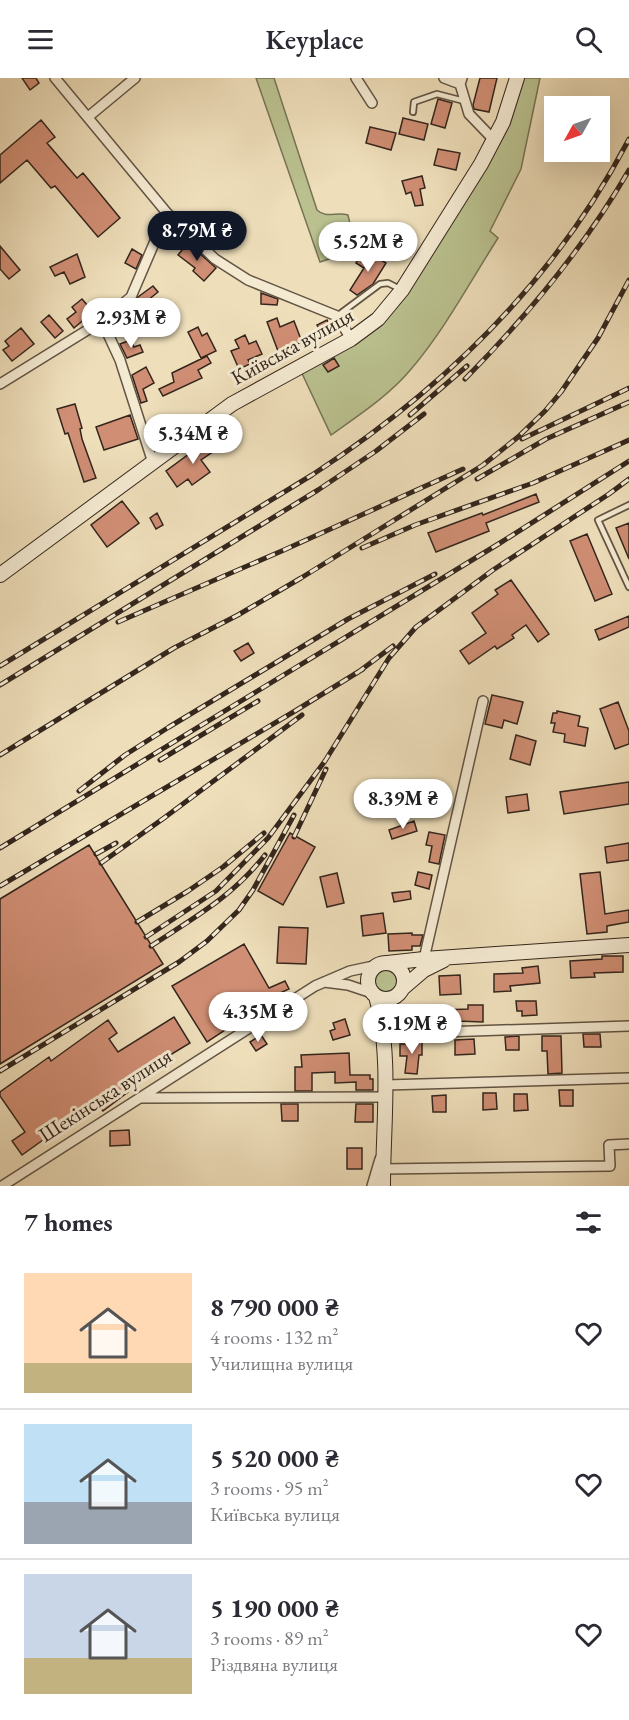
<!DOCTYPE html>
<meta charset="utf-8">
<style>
:root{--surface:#fff;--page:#f7f7f7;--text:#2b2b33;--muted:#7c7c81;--line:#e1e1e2;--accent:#111827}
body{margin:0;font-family:"EB Garamond",serif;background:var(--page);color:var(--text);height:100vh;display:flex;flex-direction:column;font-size:22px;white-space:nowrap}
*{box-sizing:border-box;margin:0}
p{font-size:20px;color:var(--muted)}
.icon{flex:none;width:33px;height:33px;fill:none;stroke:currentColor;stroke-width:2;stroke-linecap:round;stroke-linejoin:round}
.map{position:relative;height:1108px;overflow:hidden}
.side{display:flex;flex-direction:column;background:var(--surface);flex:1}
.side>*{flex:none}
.needle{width:39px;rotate:230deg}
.tools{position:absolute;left:544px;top:18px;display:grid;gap:12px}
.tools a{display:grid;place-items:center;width:66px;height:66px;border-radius:0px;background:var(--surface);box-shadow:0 6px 24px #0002;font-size:30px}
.price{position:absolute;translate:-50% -51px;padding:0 14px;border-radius:21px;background:#fff;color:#222;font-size:20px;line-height:39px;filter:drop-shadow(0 2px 3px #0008)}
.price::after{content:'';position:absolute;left:50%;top:36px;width:18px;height:14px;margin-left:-9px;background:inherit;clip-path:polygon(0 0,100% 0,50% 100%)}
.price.selected{background:var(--accent);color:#fff}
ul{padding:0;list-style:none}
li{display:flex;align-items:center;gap:18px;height:150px;padding:0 24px}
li+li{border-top:2px solid var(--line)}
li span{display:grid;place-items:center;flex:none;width:168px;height:120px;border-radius:0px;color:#555}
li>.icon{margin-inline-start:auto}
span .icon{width:72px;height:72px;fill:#fffc;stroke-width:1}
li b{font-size:26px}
h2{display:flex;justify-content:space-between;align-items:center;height:72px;padding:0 24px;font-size:26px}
header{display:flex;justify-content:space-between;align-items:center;height:78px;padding:0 24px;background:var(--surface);font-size:27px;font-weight:600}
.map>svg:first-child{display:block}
.green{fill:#bac18f;stroke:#777456;stroke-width:1.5}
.building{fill:#d08e74;stroke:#34261d;stroke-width:1.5}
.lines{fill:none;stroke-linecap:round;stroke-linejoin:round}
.lane-casing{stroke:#625444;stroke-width:8}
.street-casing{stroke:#625444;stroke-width:12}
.secondary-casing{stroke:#34261d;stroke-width:16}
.lane{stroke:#f4ead2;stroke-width:4.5}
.street{stroke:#f4ead2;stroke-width:9}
.secondary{stroke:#f4ead2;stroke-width:14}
.rail-casing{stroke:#34261d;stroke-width:5}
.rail{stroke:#f4ead2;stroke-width:3;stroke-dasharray:9;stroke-linecap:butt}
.labels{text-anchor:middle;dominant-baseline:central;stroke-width:6;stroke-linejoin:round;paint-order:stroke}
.street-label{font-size:21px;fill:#34261d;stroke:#f4ead2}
</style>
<header><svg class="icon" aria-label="menu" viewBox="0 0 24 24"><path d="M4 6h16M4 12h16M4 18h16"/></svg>Keyplace<svg class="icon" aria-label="search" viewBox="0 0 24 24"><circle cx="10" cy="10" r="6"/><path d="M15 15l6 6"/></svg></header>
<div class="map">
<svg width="629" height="1108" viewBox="0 0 629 1108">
<rect width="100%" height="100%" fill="#eedeba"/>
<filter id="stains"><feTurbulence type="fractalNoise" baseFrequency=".00333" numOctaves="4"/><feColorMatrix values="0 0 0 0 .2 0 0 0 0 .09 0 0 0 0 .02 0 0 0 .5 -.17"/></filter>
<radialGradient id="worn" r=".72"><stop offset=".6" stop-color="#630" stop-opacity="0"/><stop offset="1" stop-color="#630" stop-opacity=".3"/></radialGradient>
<path class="green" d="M256 0H274L317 132C326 141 337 133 348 137L356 172 320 184Z
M517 0H540L521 91 490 153 498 160C470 204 445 251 412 290 390 317 359 337 331 357L299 289 378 241 481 86Z
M373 903a13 13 0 1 1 26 0a13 13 0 1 1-26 0Z"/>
<path class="building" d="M22 0H36L39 5 30 12Z
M480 0H497L489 34 474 31 473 27Z
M438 21 452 25 445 50 431 46Z
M403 40 428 46 424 62 399 56Z
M41 42 55 59 47 65 77 100 83 95 120 140 98 159 55 108 51 110 27 82 0 105V77Z
M370 49 396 55 391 72 366 65Z
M438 71 460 75 456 92 434 87Z
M422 98 425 110 420 111 423 127 415 128 411 114 406 116 402 103Z
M386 150H403L402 168H386Z
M188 165 216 190 204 203 193 193 195 190 178 177Z
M0 168 20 192 9 201 0 191Z
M132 171 142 177 136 191 125 185Z
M77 176 85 199 70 206 64 194 55 198 50 189Z
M361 176 373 177 386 185 373 206 357 217 350 212 364 190 356 185Z
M153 208 158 214 142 227 150 237 128 255 117 241 131 231 129 229 138 219Z
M261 215 278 221 277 227 261 226Z
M82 221 93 234 74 250 67 241 76 234 72 229Z
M49 237 63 253 55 260 41 244Z
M277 240 280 249 294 243 302 264 278 273 267 244Z
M327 242 330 249 321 254 317 247Z
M198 249 202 258 207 255 216 273 201 280 188 254Z
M21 250 34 266 12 283 3 272 9 268 5 263Z
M245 257 249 266 256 263 262 276 248 282 250 286 239 291 231 273 239 270 235 262Z
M131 262 134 269 140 267 143 274 127 280 120 266Z
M207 278 211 285 198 292 202 300 163 318 159 311 174 304 172 295Z
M334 280 339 288 328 294 323 287Z
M146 289 154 305 143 311 147 323 141 325 132 297Z
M75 326 82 350 80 351 82 361 96 400 84 404 68 355 65 356 57 331Z
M130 337 138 361 104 372 96 349Z
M212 359 220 369 201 382 210 394 192 407 188 401 177 409 166 393Z
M536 416 539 424 486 445 489 453 436 474 428 455 482 435 483 437Z
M122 423 139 445 107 469 91 447Z
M157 435 163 447 156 451 150 440Z
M629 445V481L616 450Z
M587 456 612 516 595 523 570 463Z
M511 502 549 556 538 564 526 547 512 557 514 560 497 571 495 568 469 586 460 573 486 555 472 535 498 516 495 512Z
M629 538V549L599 562 595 552Z
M248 565 254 575 241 583 234 573Z
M492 617 523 624 517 646 504 642 502 650 485 646Z
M618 624 629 653V666L615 671 600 631Z
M557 633 580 638 578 648 588 650 585 668 564 664 565 656 553 654 555 645H551L553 635H557Z
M516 657 536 663 530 687 510 681Z
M629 704V726L564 736 560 714Z
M527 716 529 732 508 735 506 719Z
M414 743 417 753 392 761 389 752Z
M429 754 445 757 439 786 429 784 432 768 426 767Z
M290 755 315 769 283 827 258 813Z
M629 765V782L607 785 605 769Z
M89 767 163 886 0 986V821Z
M418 794 432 797 429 811 415 807Z
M600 794 605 836 629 832V844L607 848V854L587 856 580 796Z
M337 795 344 825 327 829 320 799Z
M410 813 411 821 394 824 392 815Z
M383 835 386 855 363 858 361 838Z
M279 849 308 850 306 886 277 885Z
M412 855V857H423L420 868H412V872L389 873 388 856Z
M244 866 269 910 285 903 289 911 267 921 240 939 242 941 207 964 172 908Z
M602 878H623V894L594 895 595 899 571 900 570 883 602 881Z
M538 888 540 905 510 908 511 913 494 914V896L523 895 522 890Z
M460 897 461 916 440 917 439 898Z
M516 923H536L537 937 522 938V933H517Z
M468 927H483V944L457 943V946H444L443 932 468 931Z
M408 934H425L426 947 409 948Z
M174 939 190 965 122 1006 128 1014 103 1033 96 1024 22 1077 12 1063 25 1054 0 1018V1014L49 979 51 983 108 942 117 955 109 961 118 974Z
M345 941 350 957 333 962 330 953 335 951 333 945Z
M583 956H600L601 969H584Z
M261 957 267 966 256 973 250 964Z
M519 958V972H506L505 959Z
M542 958H561L562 995 548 996 547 973H542Z
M422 961V977H419L417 996 405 995 407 978H400V966H409V962Z
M474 961 475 976 455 977V962Z
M349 975 350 997H370V1001H373V1012H356V1004L335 1005V994L312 995V1013H295V989H302L301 977Z
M559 1012H573V1028H560Z
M483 1015H496L497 1031 483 1032Z
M514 1016H527L528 1032 514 1033Z
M446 1017V1034H433L432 1018Z
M281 1026H298V1043H282Z
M356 1026H373V1044H355Z
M129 1052 130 1067 110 1068V1053Z
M347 1070H362V1091H347Z"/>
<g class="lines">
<defs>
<path id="lane" d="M413 34 414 24 437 16 464 23
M337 238 380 206 388 205 400 211
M629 427 598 442 629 509"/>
<path id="street" d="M55 0 167 135 215 181 248 202 337 238 351 261
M356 0 372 25
M444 0 460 6
M462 0 460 6 469 36 494 62
M88 39 135 0
M102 243 120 282 153 385
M0 306 102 243 131 219 167 135
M424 881 483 623
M324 904 348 907 372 915
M383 956 629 948
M386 1007 629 1000
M141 1020 385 1019
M383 1091 610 1088 609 1067 629 1066
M2 1108 315 908 350 893 378 887
M372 1108 380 1081"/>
<path id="secondary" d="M0 497 232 326 351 261 378 241 402 212 481 86 503 44 517 0
M387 885 424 881 629 867
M368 903a18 18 0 1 1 36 0a18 18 0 1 1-36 0Z
M403 910 424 892 444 882
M376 918C392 980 383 1045 383 1108"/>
</defs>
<use href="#lane" class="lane-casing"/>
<use href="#street" class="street-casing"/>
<use href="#secondary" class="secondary-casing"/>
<use href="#lane" class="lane"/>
<use href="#street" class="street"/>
<use href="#secondary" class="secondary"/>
<defs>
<path id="rail" d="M465 301C528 237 584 170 629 92
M410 337 467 288
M522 361 629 310
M477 401 546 361 629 324
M362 470 415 447 533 405 629 362
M118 544 284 472 463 391
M0 588 312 397C444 311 556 201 629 61
M357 595 393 568
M0 607 318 412 376 373 424 336
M0 677 174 570 238 537 301 500 483 387 518 359 545 333 561 314 598 260 629 202
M160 682 258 623
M79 713 125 677 169 649 348 541 435 496
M294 759 326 691
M0 770 500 465 629 383
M96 776 116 765
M101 785 164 740 302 637
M0 808 295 633 363 591
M137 844 188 813 223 789 264 755
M146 859 216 813 268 760 325 683 389 580 416 549 493 492 609 416 629 401
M151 868C195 839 232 819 265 777
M0 993 179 884 207 863 239 832 253 812 294 737"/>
</defs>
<use href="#rail" class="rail-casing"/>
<use href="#rail" class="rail"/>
</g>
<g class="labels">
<g class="street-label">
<text transform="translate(292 268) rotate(-29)">Київська вулиця</text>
<text transform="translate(105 1017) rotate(-33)">Шекінська вулиця</text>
</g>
</g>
<rect width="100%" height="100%" filter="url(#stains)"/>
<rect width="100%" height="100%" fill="url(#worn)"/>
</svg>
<div class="tools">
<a><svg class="needle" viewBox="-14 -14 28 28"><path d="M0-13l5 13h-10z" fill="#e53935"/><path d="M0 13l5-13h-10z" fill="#7c7c81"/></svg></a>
</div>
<b class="price selected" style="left:197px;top:184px">8.79M ₴</b>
<b class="price" style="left:368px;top:195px">5.52M ₴</b>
<b class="price" style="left:131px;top:271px">2.93M ₴</b>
<b class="price" style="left:193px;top:387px">5.34M ₴</b>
<b class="price" style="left:403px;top:752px">8.39M ₴</b>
<b class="price" style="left:258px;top:965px">4.35M ₴</b>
<b class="price" style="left:412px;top:977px">5.19M ₴</b>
</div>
<section class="side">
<h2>7 homes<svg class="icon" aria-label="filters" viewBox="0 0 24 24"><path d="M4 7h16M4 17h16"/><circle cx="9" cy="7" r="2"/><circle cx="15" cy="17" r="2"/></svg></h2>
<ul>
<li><span style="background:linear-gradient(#ffd9b3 75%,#c2b280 0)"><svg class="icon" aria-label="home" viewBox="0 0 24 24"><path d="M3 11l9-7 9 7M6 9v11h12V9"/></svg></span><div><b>8 790 000 ₴</b><p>4 rooms · 132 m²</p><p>Училищна вулиця</p></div><svg class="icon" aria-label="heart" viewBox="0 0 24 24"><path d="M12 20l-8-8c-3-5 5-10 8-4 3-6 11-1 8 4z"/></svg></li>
<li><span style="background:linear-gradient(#bfe0f5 65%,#9aa5b1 0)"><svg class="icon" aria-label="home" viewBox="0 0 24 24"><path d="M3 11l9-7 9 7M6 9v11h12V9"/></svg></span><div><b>5 520 000 ₴</b><p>3 rooms · 95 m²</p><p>Київська вулиця</p></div><svg class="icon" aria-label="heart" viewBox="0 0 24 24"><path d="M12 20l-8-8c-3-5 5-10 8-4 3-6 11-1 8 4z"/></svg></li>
<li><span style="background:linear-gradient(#c9d6e8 70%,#c2b280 0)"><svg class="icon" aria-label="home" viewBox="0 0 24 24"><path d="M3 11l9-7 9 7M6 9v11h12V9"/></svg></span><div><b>5 190 000 ₴</b><p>3 rooms · 89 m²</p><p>Різдвяна вулиця</p></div><svg class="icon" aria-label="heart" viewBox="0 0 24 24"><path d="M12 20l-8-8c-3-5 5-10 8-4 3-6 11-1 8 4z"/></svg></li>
</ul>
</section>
